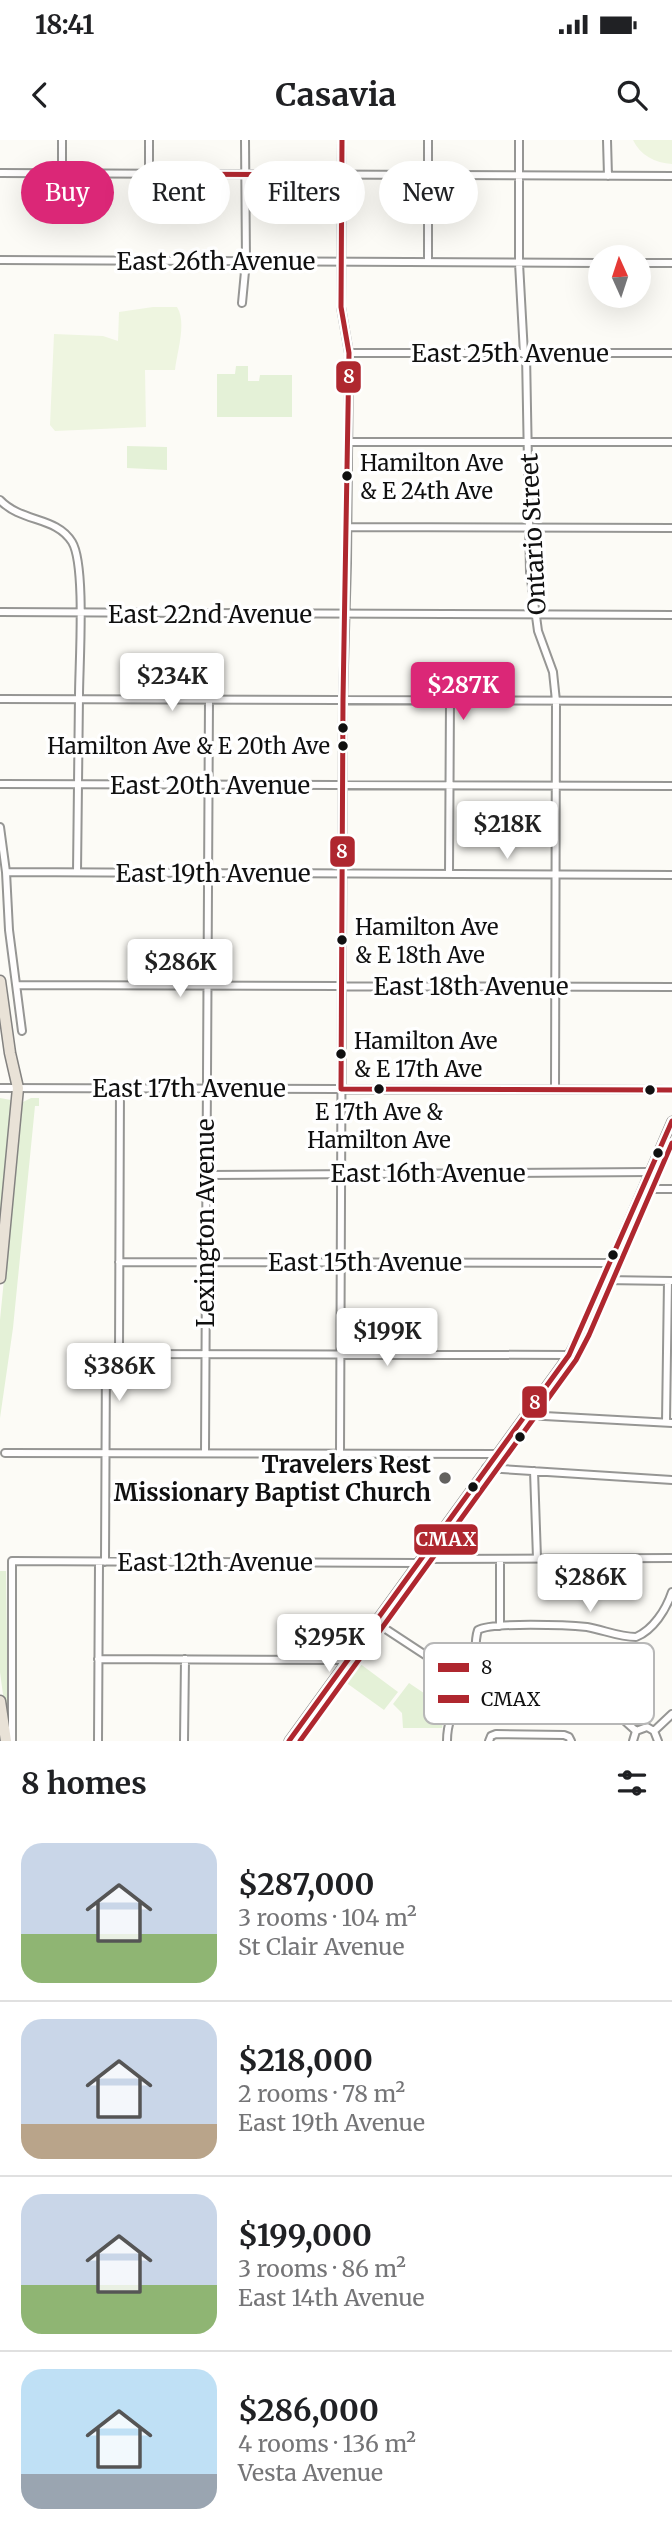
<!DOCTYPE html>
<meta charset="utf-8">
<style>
:root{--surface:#fff;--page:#f2f2f2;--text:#202124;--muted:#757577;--line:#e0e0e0;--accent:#db2777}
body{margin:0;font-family:Merriweather,serif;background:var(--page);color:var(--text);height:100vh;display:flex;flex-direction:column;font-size:26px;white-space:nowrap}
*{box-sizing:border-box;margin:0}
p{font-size:23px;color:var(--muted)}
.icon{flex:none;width:38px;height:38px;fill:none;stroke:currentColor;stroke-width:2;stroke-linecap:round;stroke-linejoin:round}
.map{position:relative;height:1601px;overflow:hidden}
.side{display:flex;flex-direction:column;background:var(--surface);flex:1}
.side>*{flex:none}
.banner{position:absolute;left:21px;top:21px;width:630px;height:63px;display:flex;gap:14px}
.needle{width:46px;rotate:357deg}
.buttons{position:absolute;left:588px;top:105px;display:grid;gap:14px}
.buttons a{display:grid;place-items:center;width:63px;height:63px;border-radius:50%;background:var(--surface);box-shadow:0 7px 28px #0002;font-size:35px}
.price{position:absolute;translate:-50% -60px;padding:0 16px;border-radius:7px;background:#fff;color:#222;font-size:23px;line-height:46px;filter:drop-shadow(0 2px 4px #0008)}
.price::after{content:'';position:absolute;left:50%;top:42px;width:21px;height:16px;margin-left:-10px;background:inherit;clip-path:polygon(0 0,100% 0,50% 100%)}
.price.active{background:var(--accent);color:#fff}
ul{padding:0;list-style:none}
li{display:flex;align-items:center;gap:21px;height:175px;padding:0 21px}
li+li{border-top:2px solid var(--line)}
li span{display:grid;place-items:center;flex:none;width:196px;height:140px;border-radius:21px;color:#555}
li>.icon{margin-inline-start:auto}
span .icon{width:84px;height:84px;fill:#fffc;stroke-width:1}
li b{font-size:30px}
h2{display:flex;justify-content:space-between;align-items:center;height:84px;padding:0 21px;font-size:30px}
.pill{padding:0 24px;border-radius:32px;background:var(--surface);box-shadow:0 7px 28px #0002;font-size:24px;line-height:63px}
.pill.active{background:var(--accent);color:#fff}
.status{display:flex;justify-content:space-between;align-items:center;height:49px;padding:0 35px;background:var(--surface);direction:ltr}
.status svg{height:19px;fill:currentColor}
header{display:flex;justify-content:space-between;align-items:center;height:91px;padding:0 21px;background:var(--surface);font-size:32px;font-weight:700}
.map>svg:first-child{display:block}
.green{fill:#e4f1d7}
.pitch{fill:#eef5e0}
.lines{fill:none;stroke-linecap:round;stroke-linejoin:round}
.minor-casing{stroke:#969694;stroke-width:10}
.major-casing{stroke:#848381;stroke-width:11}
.highway-casing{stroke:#848381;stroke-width:13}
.minor{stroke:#fffefe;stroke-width:6}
.major{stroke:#ece9dc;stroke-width:8}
.highway{stroke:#e9e2d7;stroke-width:10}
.bus-1-casing{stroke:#fff;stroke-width:10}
.bus-2-casing{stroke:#fff;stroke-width:10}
.bus-1{stroke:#af272f;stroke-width:5}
.bus-2{stroke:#af272f;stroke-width:5}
.bus-dot{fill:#101010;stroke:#fff;stroke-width:2.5}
.poi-dot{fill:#636260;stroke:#fff;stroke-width:2.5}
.labels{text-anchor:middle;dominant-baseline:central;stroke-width:7;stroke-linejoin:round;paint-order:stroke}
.bus-label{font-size:22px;fill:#101010;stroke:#fff;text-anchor:start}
.street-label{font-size:24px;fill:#101010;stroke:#fff}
.poi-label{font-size:24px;font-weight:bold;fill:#101010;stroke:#fff;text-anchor:end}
.key{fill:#fff;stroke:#b7b7b7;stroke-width:2}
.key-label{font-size:19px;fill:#101010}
.line-badge{stroke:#fff;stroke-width:2.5}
.badge-label{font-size:19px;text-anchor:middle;font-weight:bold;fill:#fff}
</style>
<div class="status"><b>18:41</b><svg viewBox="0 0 49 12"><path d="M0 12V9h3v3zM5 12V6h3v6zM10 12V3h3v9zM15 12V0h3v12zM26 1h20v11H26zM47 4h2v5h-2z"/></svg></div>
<header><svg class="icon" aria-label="back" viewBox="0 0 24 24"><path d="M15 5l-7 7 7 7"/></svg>Casavia<svg class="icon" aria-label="search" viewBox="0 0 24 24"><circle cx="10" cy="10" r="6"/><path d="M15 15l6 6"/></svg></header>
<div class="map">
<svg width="672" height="1601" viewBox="0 0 672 1601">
<rect width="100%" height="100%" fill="#fcfbf6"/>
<path class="green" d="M236 226H248V241H259L260 235H292V277H217V234H235Z
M127 306 167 307V330L127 328Z
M0 958 11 960 0 1099Z
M31 958H39V966H35L13 1188 0 1278V1180L21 967 23 962Z
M0 1431H6L8 1577H6L0 1532Z
M355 1520 398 1552 384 1570 341 1539Z
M409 1543 446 1568 442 1588H403L402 1573 393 1564Z"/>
<path class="pitch" d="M633 0H672V24C655 23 640 15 633 0Z
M153 167H177C187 182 177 212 175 230H145L146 287 55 291 50 285 54 194 103 196 118 201 119 172Z"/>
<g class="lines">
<defs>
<path id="minor" d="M62 0V33
M428 0V122
M519 0V123L524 214
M607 0 608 36
M0 33 672 36
M149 34V0
M0 120 600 123
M639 123H672
M242 163 246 121 245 0
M349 213H672
M526 214 530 432 538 491 553 532 556 561 555 949
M349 302H672
M0 360C22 383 56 376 72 402 86 425 79 524 79 556 78 615 78 673 77 732
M348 387 672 388
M0 472 672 475
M0 559 672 561
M0 644 672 646
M0 687 6 732 9 790 22 891
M6 732 672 735
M449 734 450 560
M17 845 672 847
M0 948 672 950
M205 1035 650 1032
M643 1049H672
M119 1122 611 1123
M604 1140 672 1141
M86 1214 569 1215
M119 1214 120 947
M526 1275 672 1283
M666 1282 668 1141
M5 1313 497 1314
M205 1313 209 559
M340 1313 343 560 347 423 349 213 341 167 342 0
M486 1328 672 1340
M534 1331 537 1418
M421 1419 672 1418
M105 1422 106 1214
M375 1482 480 1551 501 1554H567L592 1559 615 1572 636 1591
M500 1486V1419
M98 1519 347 1520
M654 1591 672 1574
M12 1601V1421L418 1423
M98 1601 99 1422
M184 1601 185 1519
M447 1601C447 1569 465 1561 473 1534 478 1520 473 1504 478 1490 492 1482 568 1485 587 1487 604 1490 619 1497 636 1497 653 1490 666 1470 672 1452
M489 1601 491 1596 496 1594 564 1595 569 1597 571 1601
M633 1601 636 1591 647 1587 654 1591 658 1601"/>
<path id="major" d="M289 1601 569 1215 581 1192 672 981"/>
<path id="highway" d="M0 841 10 913 18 948 0 1138
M0 1561 6 1601"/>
</defs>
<use href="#minor" class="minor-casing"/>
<use href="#major" class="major-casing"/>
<use href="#highway" class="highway-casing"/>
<use href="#minor" class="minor"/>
<use href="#major" class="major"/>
<use href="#highway" class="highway"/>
<defs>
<path id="bus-1" d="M149 34 342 35
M341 949 343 560 349 213 341 167 342 0
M341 949 672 950
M289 1601 569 1215 672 981"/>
<path id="bus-2" d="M300 1601 576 1220 589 1195 672 1003"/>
</defs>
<use href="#bus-1" class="bus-1-casing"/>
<use href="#bus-2" class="bus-2-casing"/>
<use href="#bus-1" class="bus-1"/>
<use href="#bus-2" class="bus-2"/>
</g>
<g class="bus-dot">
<circle cx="347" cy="336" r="6"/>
<circle cx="343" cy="588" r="6"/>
<circle cx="343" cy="606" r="6"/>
<circle cx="342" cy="800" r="6"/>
<circle cx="341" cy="914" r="6"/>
<circle cx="379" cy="949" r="6"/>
<circle cx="650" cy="950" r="6"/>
<circle cx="658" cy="1013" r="6"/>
<circle cx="613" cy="1115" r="6"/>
<circle cx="520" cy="1297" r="6"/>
<circle cx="473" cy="1347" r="6"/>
</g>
<circle class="poi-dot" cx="445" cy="1338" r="7"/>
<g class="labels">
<g class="bus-label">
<text x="360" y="323">Hamilton Ave<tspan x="360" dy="28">&amp; E 24th Ave</tspan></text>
<text x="330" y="606" text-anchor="end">Hamilton Ave &amp; E 20th Ave</text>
<text x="355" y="787">Hamilton Ave<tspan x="355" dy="28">&amp; E 18th Ave</tspan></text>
<text x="354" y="901">Hamilton Ave<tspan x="354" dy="28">&amp; E 17th Ave</tspan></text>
<text x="379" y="972" text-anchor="middle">E 17th Ave &amp;<tspan x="379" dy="28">Hamilton Ave</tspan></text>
</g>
<g class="street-label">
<text x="216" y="121">East 26th Avenue</text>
<text x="510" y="213">East 25th Avenue</text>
<text transform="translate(533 394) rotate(-93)">Ontario Street</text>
<text x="210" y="474">East 22nd Avenue</text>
<text x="210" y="645">East 20th Avenue</text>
<text x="213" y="733">East 19th Avenue</text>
<text x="471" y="846">East 18th Avenue</text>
<text x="189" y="948">East 17th Avenue</text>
<text x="428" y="1033">East 16th Avenue</text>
<text transform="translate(205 1083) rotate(-90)">Lexington Avenue</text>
<text x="365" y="1122">East 15th Avenue</text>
<text x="215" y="1422">East 12th Avenue</text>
</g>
<g class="poi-label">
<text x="431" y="1324">Travelers Rest<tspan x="431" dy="28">Missionary Baptist Church</tspan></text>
</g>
</g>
<rect x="424" y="1503" width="230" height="81" rx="10" class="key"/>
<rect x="438" y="1523" width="31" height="9" fill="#af272f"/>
<rect x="438" y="1555" width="31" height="8" fill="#af272f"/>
<g class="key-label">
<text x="481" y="1534">8</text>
<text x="481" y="1566">CMAX</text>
</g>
<g class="line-badge">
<rect x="335" y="220" width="27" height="34" rx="7" fill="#af272f"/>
<rect x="329" y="695" width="27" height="33" rx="7" fill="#af272f"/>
<rect x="521" y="1245" width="27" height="34" rx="7" fill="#af272f"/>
<rect x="413" y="1383" width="66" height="33" rx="7" fill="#af272f"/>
</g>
<g class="badge-label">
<text x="349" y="243">8</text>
<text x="342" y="718">8</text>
<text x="535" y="1269">8</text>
<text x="446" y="1406">CMAX</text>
</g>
</svg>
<div class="buttons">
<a><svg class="needle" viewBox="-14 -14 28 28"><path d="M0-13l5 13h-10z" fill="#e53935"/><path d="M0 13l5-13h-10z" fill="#757577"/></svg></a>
</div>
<b class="price" style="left:172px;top:573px">$234K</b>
<b class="price active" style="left:463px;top:582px">$287K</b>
<b class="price" style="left:507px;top:721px">$218K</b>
<b class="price" style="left:180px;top:859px">$286K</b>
<b class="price" style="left:387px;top:1228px">$199K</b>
<b class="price" style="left:119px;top:1263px">$386K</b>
<b class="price" style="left:590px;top:1474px">$286K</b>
<b class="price" style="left:329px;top:1534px">$295K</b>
<div class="banner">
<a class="pill active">Buy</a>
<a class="pill">Rent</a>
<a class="pill">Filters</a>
<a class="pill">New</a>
</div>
</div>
<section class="side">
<h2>8 homes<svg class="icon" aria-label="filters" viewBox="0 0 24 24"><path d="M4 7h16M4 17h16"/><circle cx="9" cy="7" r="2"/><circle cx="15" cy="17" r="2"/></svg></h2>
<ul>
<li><span style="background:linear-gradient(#c9d6e8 65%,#8fb573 0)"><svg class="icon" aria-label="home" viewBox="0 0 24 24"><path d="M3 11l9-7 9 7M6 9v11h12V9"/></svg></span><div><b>$287,000</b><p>3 rooms · 104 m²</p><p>St Clair Avenue</p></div></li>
<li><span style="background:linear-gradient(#c9d6e8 75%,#b9a48a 0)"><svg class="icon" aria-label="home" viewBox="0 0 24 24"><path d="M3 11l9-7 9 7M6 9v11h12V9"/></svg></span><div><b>$218,000</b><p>2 rooms · 78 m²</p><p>East 19th Avenue</p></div></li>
<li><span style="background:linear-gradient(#c9d6e8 65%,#8fb573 0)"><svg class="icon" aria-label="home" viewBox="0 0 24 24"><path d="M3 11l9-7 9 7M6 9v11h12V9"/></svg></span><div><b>$199,000</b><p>3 rooms · 86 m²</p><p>East 14th Avenue</p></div></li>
<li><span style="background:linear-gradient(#bfe0f5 75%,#9aa5b1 0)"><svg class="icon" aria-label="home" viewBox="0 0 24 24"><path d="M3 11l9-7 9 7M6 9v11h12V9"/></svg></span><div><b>$286,000</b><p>4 rooms · 136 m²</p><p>Vesta Avenue</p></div></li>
</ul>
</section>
